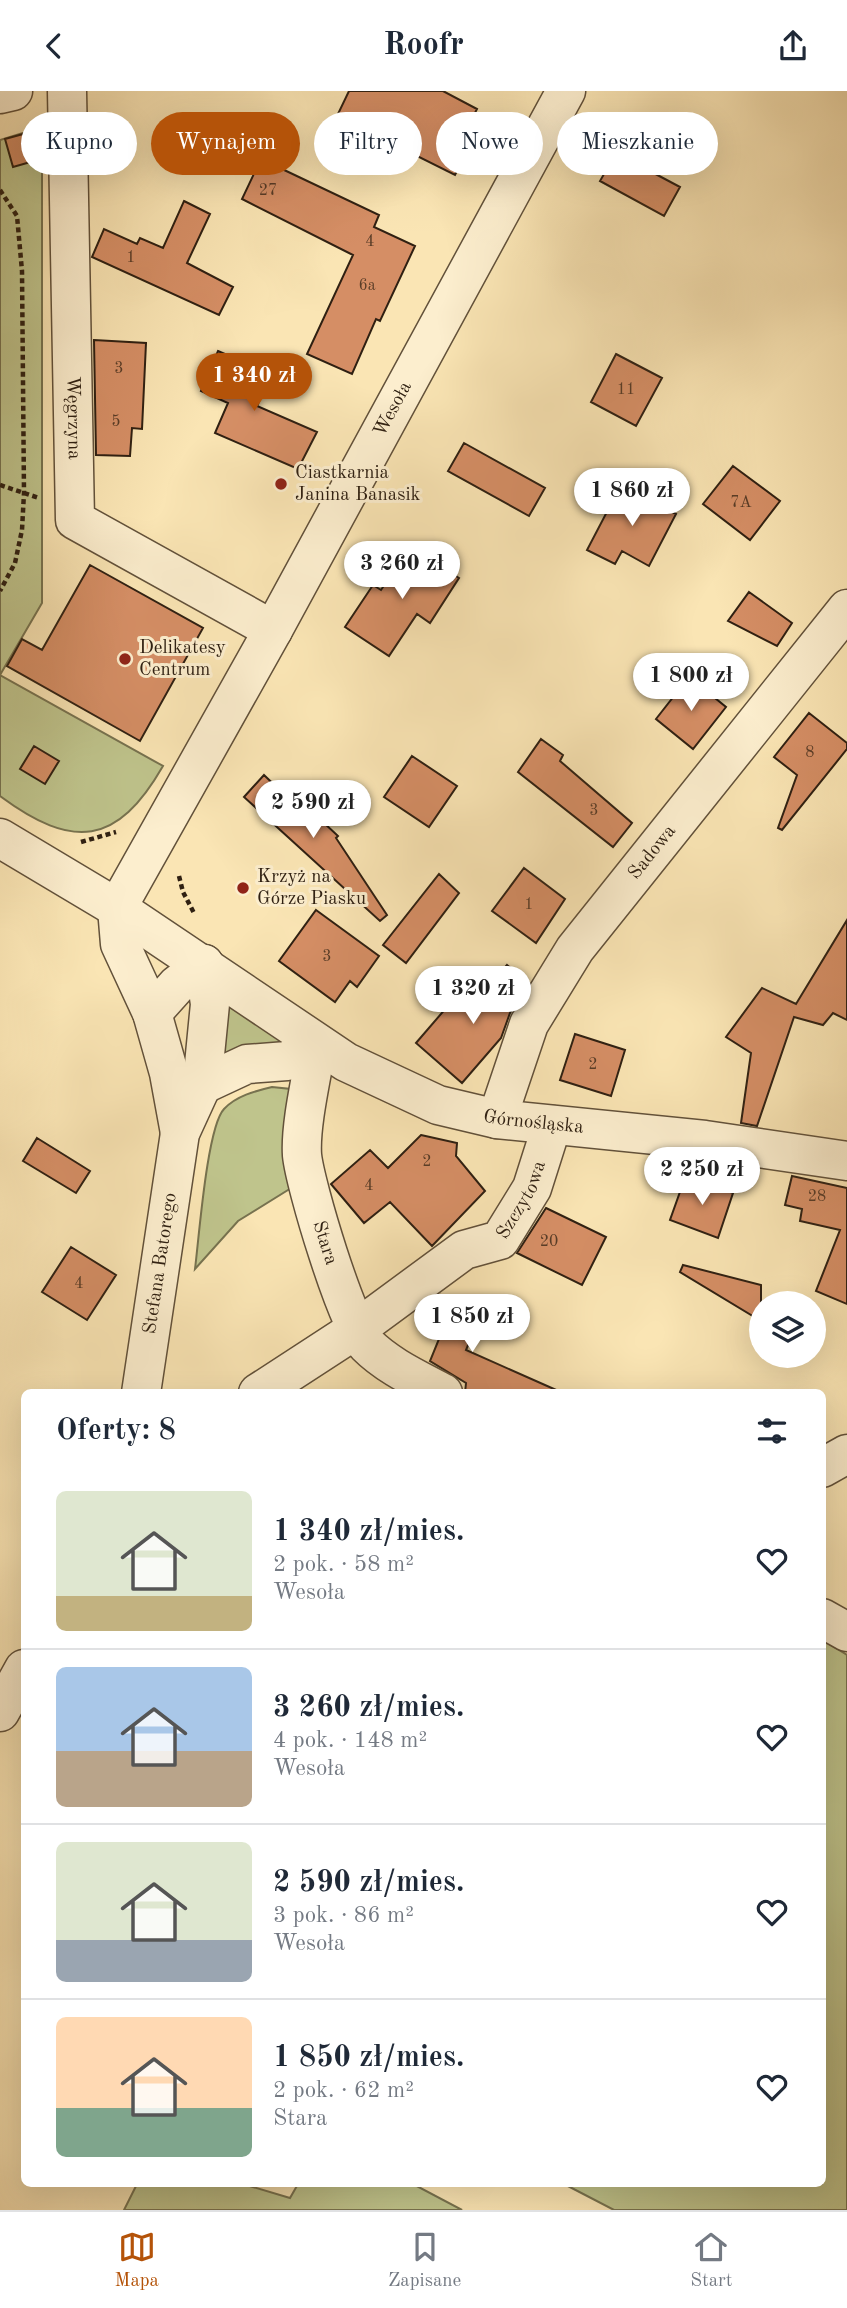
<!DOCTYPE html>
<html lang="pl">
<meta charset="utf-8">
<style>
:root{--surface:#fff;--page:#f6f6f7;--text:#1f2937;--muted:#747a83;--line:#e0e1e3;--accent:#b45309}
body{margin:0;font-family:"Old Standard TT",serif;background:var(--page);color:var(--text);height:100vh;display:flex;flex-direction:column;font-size:26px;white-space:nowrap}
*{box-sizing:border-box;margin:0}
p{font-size:23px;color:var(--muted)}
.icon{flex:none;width:38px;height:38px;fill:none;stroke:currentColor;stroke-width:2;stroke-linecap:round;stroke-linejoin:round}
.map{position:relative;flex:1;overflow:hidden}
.details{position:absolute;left:21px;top:1298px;width:805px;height:798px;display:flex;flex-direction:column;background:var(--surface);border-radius:10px;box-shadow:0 7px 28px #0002}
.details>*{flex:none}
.guide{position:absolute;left:21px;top:21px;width:805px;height:63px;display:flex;gap:14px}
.controls{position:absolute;left:749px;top:1200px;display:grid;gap:14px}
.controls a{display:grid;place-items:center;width:77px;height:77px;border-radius:50%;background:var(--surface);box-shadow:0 7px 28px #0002;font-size:35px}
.price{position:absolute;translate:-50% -60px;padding:0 16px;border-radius:24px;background:#fff;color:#222;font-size:23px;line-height:46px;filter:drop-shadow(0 2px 4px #0008)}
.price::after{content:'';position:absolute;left:50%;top:42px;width:21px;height:16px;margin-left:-10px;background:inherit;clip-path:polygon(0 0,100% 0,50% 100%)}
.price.on{background:var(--accent);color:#fff}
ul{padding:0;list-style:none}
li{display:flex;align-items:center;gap:21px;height:175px;padding:0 35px}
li+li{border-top:2px solid var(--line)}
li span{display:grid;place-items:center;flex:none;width:196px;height:140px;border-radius:10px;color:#555}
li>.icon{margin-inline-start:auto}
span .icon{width:84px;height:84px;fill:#fffc;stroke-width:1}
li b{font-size:30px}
h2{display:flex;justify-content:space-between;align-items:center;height:84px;padding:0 35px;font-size:30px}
.chip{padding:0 24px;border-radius:32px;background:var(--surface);box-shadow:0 7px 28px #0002;font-size:24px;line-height:63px}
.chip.on{background:var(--accent);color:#fff}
header{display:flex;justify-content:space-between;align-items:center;height:91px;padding:0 35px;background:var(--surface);font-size:32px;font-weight:800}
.tab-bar{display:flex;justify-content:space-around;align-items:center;height:98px;border-top:2px solid var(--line);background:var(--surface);font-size:19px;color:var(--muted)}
.tab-bar a{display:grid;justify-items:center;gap:4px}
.tab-bar .on{color:var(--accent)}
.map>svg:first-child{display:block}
.green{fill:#bfc48c;stroke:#77724f;stroke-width:2}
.building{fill:#d58e65;stroke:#2f2012;stroke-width:2}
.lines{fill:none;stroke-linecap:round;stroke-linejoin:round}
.minor-casing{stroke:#62513a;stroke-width:41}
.path{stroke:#2f2012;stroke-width:4.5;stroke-dasharray:5 3.5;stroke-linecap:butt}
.minor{stroke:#fceece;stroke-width:38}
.poi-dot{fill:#8f2418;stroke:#fceece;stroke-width:2.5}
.labels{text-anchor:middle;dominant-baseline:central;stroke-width:6;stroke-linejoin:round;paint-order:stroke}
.number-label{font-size:16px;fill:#583c27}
.street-label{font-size:19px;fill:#2f2012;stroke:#fceece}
.poi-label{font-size:19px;fill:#2f2012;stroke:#fceece;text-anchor:start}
</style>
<header><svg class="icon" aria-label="back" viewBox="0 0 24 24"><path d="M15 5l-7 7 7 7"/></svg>Roofr<svg class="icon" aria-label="share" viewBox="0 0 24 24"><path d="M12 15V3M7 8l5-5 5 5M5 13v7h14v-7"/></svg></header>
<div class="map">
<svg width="847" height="2119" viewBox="0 0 847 2119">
<rect width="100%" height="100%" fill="#fae5b4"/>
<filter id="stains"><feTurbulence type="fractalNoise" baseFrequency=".00286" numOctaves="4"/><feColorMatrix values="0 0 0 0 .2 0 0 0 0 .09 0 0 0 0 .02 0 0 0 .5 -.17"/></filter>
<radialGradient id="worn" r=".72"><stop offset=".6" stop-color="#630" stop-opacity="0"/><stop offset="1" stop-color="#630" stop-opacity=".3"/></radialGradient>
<path class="green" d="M42 36V512L0 584 163 675C117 755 73 759 0 705V49Z
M227 913 288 949 219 970Z
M272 996 291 998 296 1094 238 1130 195 1178C199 1147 207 1036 224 1018 236 1005 255 1000 272 996Z
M823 1549 847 1564V2119H614L564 2093H822Z
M137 2093H243L290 2107 298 2093H413L462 2119H124Z"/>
<path class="building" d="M349 0H443L477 18 460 51 469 56 455 84 337 25Z
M34 40 41 68 13 76 5 48Z
M616 62 680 96 664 125 600 90Z
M261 68 379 124 374 136 415 155 380 230 376 228 352 283 307 263 353 164 242 108Z
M184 110 210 123 187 172 233 196 219 224 92 166 104 138 137 153 140 147 163 157Z
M94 249 146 252 142 338 132 337 130 365 96 364Z
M218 260 271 283 257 315 317 341 298 378 215 342 228 312 201 300Z
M616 263 662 287 636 335 591 311Z
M464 352 545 397 529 425 448 380Z
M733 375 780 410 750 449 703 413Z
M621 394 676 423 649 475 622 460 615 473 587 459Z
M410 456 459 487 430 532 417 523 389 565 345 536 373 494 381 499Z
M90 474 203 537 140 650 7 575 22 548 42 559Z
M749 501 792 532 777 555 728 530Z
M689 586 726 616 693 658 656 628Z
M809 622 847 652V658L782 739 778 737 797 684 774 666Z
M541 648 563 664 560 670 632 732 613 756 518 681Z
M34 655 59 670 45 693 20 678Z
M412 665 457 695 429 736 384 706Z
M264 684 288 707 292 702 338 745 336 747 387 824 380 830 244 706Z
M524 777 565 808 536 852 492 820Z
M439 783 459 802 406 872 383 854Z
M316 819 379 865 357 896 350 890 335 911 279 870Z
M847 829V929L833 922 823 934 794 926 757 1035 741 1032 751 962 726 946 762 897 796 913Z
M507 874 526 890 523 901 510 922 501 947 462 992 416 952 453 909 467 920Z
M575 943 625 959 611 1005 560 989Z
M421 1044 457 1052 456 1065 485 1100 432 1155 390 1111 364 1132 331 1093 370 1059 388 1077Z
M37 1047 90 1080 76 1102 23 1070Z
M686 1084 733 1102 718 1147 670 1129Z
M792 1085 847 1097V1213L816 1200 840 1139 800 1130 802 1118 785 1114Z
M546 1117 606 1146 582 1194 517 1162Z
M71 1156 116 1184 87 1229 42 1201Z
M683 1174 761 1194V1230L680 1181Z
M441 1204 482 1221 466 1259 563 1302H465L466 1292 430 1270 439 1248 425 1241Z"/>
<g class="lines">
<defs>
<g id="minor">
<path id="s1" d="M67 0 75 429 273 539"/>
<path d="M0 3 13 0"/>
<path id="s2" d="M0 747 117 817 346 971 438 1014 497 1028 705 1049 847 1070"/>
<path id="s3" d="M117 817 273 539 566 0"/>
<path d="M117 817 120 853 152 922 169 982 180 1042"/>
<path d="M152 922 177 894 204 873"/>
<path id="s4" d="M317 953C312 984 300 1034 302 1064 305 1094 347 1234 367 1254 388 1275 417 1288 443 1302"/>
<path d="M202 994 247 973 287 970 317 953"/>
<path id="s5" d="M497 1028 529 933 575 858 847 518"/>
<path id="s6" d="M141 1302 180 1042 202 994 210 913 204 873"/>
<path id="s7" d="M258 1302 358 1237 464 1159 500 1149 532 1097 552 1034"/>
<path d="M822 1377 847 1363"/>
<path d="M822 1527 847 1541"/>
<path d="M0 1621 24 1578"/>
</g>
</defs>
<use href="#minor" class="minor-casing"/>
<path class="path" d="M0 99 17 125 22 180 24 402 22 439 15 472 0 500
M0 394 39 407
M81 751 116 741
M179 785 183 801 194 822"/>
<use href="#minor" class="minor"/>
</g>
<g class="poi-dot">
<circle cx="281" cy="393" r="7"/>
<circle cx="125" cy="568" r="7"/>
<circle cx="243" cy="797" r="7"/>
</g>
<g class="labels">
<g class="number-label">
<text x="268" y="100">27</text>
<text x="370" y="151">4</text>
<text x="131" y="167">1</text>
<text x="367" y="195">6a</text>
<text x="119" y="278">3</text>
<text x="626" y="299">11</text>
<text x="116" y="331">5</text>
<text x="741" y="412">7A</text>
<text x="810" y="662">8</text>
<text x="594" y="720">3</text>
<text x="529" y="814">1</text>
<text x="327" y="866">3</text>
<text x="593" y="974">2</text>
<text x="427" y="1071">2</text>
<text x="369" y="1095">4</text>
<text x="817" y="1106">28</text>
<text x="549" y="1151">20</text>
<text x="79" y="1193">4</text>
</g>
<g class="street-label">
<text stroke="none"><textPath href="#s3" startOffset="570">Wesoła</textPath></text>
<text stroke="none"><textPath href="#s1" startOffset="327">Węgrzyna</textPath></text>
<text stroke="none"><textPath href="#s5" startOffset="312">Sadowa</textPath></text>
<text stroke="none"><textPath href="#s2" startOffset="611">Górnośląska</textPath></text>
<text stroke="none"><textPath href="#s7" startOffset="334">Szczytowa</textPath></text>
<text stroke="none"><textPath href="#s4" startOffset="203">Stara</textPath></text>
<text stroke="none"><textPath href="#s6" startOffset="131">Stefana Batorego</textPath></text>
</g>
<g class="poi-label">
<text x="295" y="382">Ciastkarnia<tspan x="295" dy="22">Janina Banasik</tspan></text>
<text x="139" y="557">Delikatesy<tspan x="139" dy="22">Centrum</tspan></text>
<text x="257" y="786">Krzyż na<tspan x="257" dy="22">Górze Piasku</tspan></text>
</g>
</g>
<rect width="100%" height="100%" filter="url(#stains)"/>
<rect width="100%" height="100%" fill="url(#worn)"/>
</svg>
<div class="controls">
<a><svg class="icon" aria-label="layers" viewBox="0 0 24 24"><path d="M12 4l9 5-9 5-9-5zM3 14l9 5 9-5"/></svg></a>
</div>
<b class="price on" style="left:254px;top:322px">1 340 zł</b>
<b class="price" style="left:632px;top:437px">1 860 zł</b>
<b class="price" style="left:402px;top:510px">3 260 zł</b>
<b class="price" style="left:691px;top:622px">1 800 zł</b>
<b class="price" style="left:313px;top:749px">2 590 zł</b>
<b class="price" style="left:473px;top:935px">1 320 zł</b>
<b class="price" style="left:702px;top:1116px">2 250 zł</b>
<b class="price" style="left:472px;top:1263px">1 850 zł</b>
<div class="guide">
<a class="chip">Kupno</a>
<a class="chip on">Wynajem</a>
<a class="chip">Filtry</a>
<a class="chip">Nowe</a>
<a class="chip">Mieszkanie</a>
</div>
<section class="details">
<h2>Oferty: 8<svg class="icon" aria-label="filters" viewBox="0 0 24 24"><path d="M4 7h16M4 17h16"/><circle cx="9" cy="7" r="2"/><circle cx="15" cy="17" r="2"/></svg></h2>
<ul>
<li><span style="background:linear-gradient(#dfe7d0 75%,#c2b280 0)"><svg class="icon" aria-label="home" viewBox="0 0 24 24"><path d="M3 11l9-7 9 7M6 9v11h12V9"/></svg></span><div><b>1 340 zł/mies.</b><p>2 pok. · 58 m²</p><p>Wesoła</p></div><svg class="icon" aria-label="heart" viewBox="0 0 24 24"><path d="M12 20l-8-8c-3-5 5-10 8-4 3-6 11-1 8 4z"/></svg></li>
<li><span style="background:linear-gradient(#a9c7e8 60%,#b9a48a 0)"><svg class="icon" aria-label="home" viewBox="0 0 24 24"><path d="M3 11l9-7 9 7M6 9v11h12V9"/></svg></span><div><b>3 260 zł/mies.</b><p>4 pok. · 148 m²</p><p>Wesoła</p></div><svg class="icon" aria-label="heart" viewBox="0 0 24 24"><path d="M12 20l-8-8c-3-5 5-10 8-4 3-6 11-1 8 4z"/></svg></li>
<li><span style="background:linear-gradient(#dfe7d0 70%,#9aa5b1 0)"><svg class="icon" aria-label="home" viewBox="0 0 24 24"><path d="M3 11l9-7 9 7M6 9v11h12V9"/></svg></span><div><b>2 590 zł/mies.</b><p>3 pok. · 86 m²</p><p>Wesoła</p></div><svg class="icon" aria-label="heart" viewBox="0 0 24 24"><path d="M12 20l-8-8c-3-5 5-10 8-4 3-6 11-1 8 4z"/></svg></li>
<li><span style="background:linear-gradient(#ffd9b3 65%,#7fa58c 0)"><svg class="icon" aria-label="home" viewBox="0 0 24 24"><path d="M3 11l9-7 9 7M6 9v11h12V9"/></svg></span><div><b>1 850 zł/mies.</b><p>2 pok. · 62 m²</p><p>Stara</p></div><svg class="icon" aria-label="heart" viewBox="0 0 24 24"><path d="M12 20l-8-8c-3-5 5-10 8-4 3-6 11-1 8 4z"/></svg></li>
</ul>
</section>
</div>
<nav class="tab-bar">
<a class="on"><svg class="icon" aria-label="map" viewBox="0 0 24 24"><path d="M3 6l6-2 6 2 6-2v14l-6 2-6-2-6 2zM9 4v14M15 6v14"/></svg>Mapa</a>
<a><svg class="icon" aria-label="saved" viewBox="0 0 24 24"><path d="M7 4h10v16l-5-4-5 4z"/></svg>Zapisane</a>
<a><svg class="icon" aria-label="home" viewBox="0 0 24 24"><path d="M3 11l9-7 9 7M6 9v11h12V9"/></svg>Start</a>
</nav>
